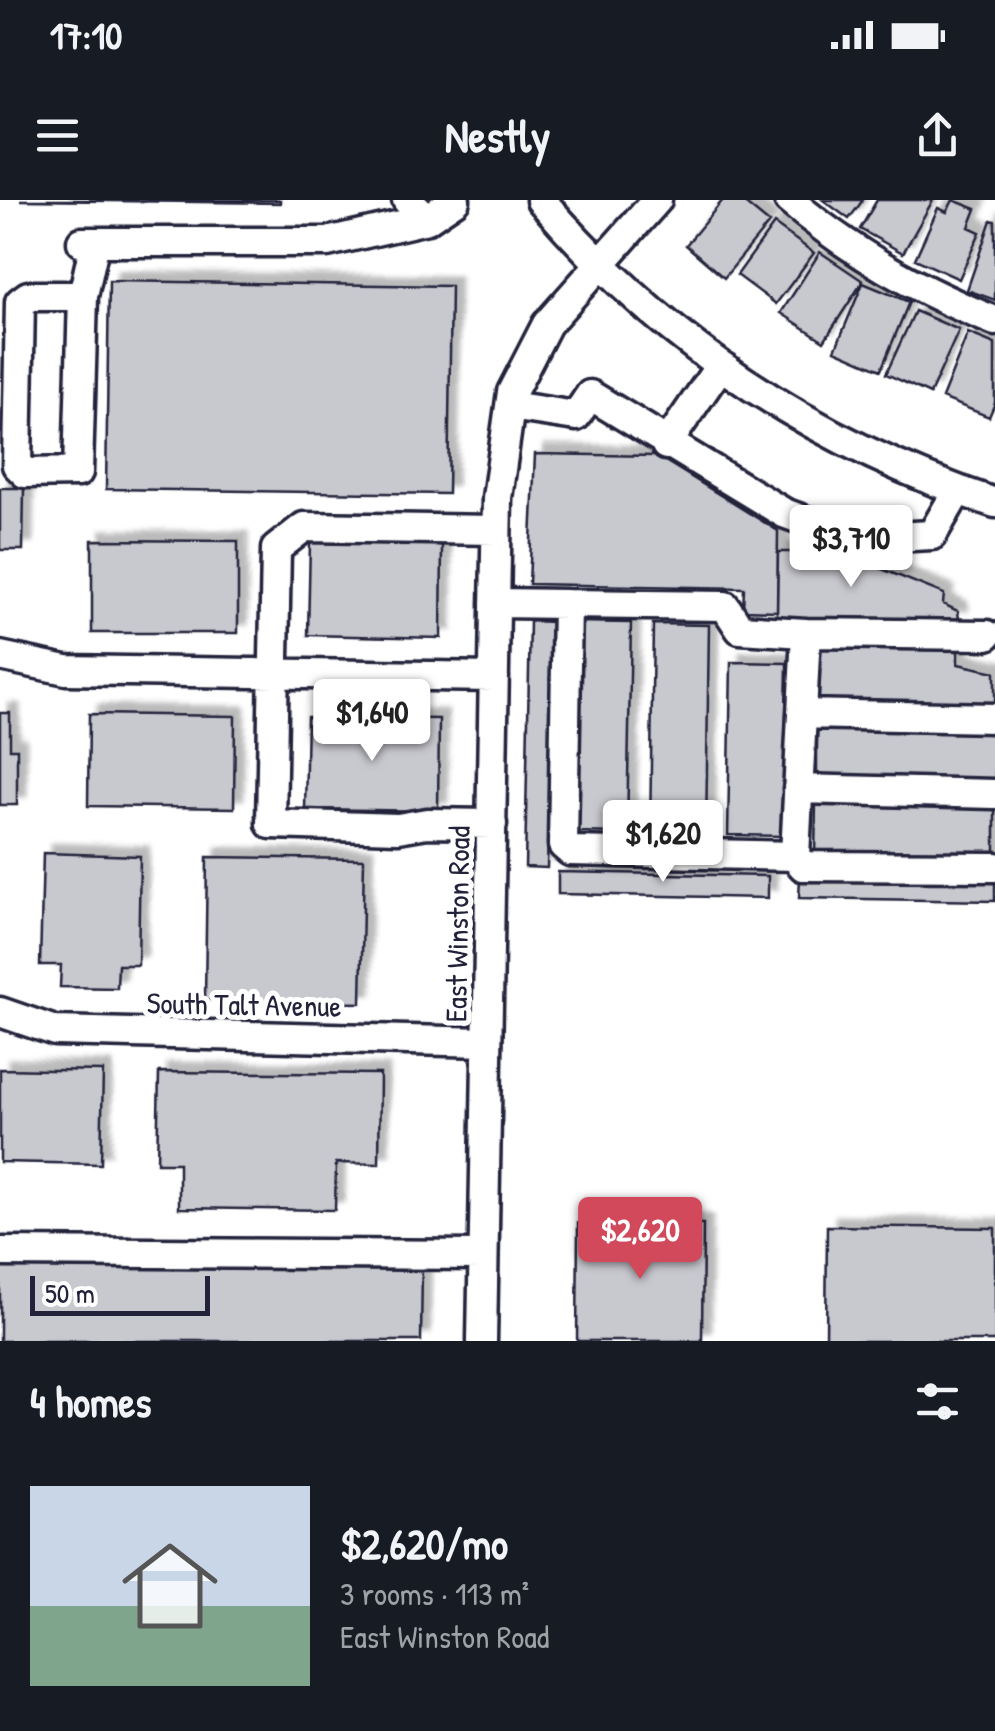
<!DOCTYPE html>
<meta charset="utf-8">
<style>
:root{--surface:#171b24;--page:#20242c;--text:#f1f3f6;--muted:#9ea1a6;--line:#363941;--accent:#d1495b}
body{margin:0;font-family:"Patrick Hand",sans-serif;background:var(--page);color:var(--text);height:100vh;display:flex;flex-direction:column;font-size:38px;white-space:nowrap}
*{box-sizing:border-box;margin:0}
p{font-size:32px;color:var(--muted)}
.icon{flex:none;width:55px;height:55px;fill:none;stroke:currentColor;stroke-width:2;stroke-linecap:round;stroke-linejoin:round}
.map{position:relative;height:1141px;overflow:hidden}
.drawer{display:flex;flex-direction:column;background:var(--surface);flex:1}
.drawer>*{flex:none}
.scale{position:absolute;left:30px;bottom:25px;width:180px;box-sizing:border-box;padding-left:10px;border:5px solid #22223b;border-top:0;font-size:28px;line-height:35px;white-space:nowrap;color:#22223b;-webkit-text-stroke:8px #fff;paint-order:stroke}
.price{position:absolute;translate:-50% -85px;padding:0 22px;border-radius:10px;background:#fff;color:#222;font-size:32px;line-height:65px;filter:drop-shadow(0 2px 5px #0008)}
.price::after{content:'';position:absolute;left:50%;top:60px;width:30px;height:22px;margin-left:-15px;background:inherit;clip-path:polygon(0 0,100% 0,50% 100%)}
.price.current{background:var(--accent);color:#fff}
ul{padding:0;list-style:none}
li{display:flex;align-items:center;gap:30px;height:250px;padding:0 30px}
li+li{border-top:2px solid var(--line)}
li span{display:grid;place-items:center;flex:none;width:280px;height:200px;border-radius:0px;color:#555}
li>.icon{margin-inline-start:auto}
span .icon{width:120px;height:120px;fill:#fffc;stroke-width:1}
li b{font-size:42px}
h2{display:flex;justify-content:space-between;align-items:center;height:120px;padding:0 30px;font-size:42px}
.status{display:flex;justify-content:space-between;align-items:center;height:70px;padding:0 50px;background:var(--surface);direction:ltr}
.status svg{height:28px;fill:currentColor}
header{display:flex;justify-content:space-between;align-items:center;height:130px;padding:0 30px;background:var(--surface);font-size:45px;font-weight:800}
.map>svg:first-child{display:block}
.building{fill:#c8c8cf;stroke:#22223b;stroke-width:2.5;filter:url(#shadow)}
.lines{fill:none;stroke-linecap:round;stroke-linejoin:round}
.minor-casing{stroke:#22223b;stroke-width:35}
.minor{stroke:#fff;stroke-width:28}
.labels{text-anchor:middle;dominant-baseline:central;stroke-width:10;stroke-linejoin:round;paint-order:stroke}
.street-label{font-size:30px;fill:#22223b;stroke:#fff}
</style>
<div class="status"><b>17:10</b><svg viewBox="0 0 49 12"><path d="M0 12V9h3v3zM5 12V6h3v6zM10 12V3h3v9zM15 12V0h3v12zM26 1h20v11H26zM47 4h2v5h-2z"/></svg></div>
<header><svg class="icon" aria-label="menu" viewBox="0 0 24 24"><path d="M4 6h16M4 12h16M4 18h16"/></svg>Nestly<svg class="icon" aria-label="share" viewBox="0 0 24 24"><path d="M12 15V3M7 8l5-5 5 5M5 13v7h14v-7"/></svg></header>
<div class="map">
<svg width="995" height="1141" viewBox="0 0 995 1141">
<defs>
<filter id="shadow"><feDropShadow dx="9" dy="-9" stdDeviation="2.5" flood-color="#0004"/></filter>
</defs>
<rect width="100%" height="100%" fill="#fff"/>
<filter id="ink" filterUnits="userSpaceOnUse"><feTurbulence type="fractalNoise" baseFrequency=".01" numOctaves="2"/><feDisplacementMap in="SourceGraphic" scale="20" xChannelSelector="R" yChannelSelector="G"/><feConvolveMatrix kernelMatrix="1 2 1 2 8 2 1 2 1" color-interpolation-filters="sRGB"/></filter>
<g filter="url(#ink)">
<path class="building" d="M20 0H280V3Z
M723 0H741L769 23 724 78 686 45Z
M823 0H863L849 19Z
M877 0H933L903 53 860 29Z
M953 0 976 9 969 27 980 32 959 79 915 59 938 8 947 12Z
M991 20 995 21V100L967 90Z
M774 24 814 53 776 104 737 75Z
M820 52 863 81 824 141 781 113Z
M109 81 451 86 448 294 106 289Z
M863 83 909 102 881 170 835 150Z
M915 111 959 130 930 194 886 174Z
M968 133 995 144V203L989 217 942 198Z
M535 254 657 256 778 331 777 411 743 410 744 388 529 384Z
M0 288H24L23 350H0Z
M92 340 238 341V433H92Z
M310 342 442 345 441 438 308 435Z
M778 352H840L944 394 943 404 958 411 959 419 777 417Z
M530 421 553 422 547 668 525 667Z
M574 422 631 423 627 633 571 632Z
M653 424 709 425 706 635 650 634Z
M818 447 958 450V464L995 472V504L817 501Z
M731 462 787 463 784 636 728 635Z
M0 513H10V549H17V605H0Z
M89 514 235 516 234 608 88 606Z
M307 517 439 519 438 611 305 609Z
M817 524 995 526V582L817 580Z
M816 601 995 604V660L815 657Z
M43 653 140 656 138 765H118L117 788 60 787 61 765H40Z
M207 657 364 659 361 803 205 800Z
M558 672 768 676V698L558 694Z
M800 678 995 681V701L799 698Z
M0 869 103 871 101 964 0 962Z
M159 872 380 874 379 964 336 963 335 1010 179 1008V963H157Z
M578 1023 703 1024 702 1141H577Z
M827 1026 995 1028V1141H826Z
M0 1062 422 1067 421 1141H0Z"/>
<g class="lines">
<defs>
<path id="minor" d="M541 0C663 143 816 244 995 303
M789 0C850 52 921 92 995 121
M427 19 455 0
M82 42H327L427 19 407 0
M83 96H28L20 102 17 265 25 273 78 272 83 96 95 42
M510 206 576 216 590 195 784 313 855 339 932 335 958 290
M666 245 720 166
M495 403 567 404
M987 435 806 433 795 656 803 666 995 667
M0 456 66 470 494 477
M802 514 995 518
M798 589 995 594
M492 624 427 623 398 628 271 624 276 349 304 327 496 330
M795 656 570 651 563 645 567 404 725 406 740 429 806 433
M0 812 55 831 487 842
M0 1052 483 1055
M482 1141 497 298 512 192 547 124 657 0"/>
</defs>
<use href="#minor" class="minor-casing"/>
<use href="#minor" class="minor"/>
</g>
</g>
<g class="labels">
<g class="street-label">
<text transform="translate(457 724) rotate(-89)">East Winston Road</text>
<text transform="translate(244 804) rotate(1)">South Talt Avenue</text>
</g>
</g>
</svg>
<div class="scale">50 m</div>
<b class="price" style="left:851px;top:390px">$3,710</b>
<b class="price" style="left:372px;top:564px">$1,640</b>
<b class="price" style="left:663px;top:685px">$1,620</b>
<b class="price current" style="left:640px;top:1082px">$2,620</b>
</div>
<section class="drawer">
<h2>4 homes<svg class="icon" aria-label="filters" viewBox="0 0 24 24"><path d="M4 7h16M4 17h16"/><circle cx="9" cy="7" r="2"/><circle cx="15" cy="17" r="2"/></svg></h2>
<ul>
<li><span style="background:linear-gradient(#c9d6e8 60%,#7fa58c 0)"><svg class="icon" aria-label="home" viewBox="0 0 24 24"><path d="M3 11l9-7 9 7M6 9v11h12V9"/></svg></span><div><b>$2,620/mo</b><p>3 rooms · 113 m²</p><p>East Winston Road</p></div></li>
</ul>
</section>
